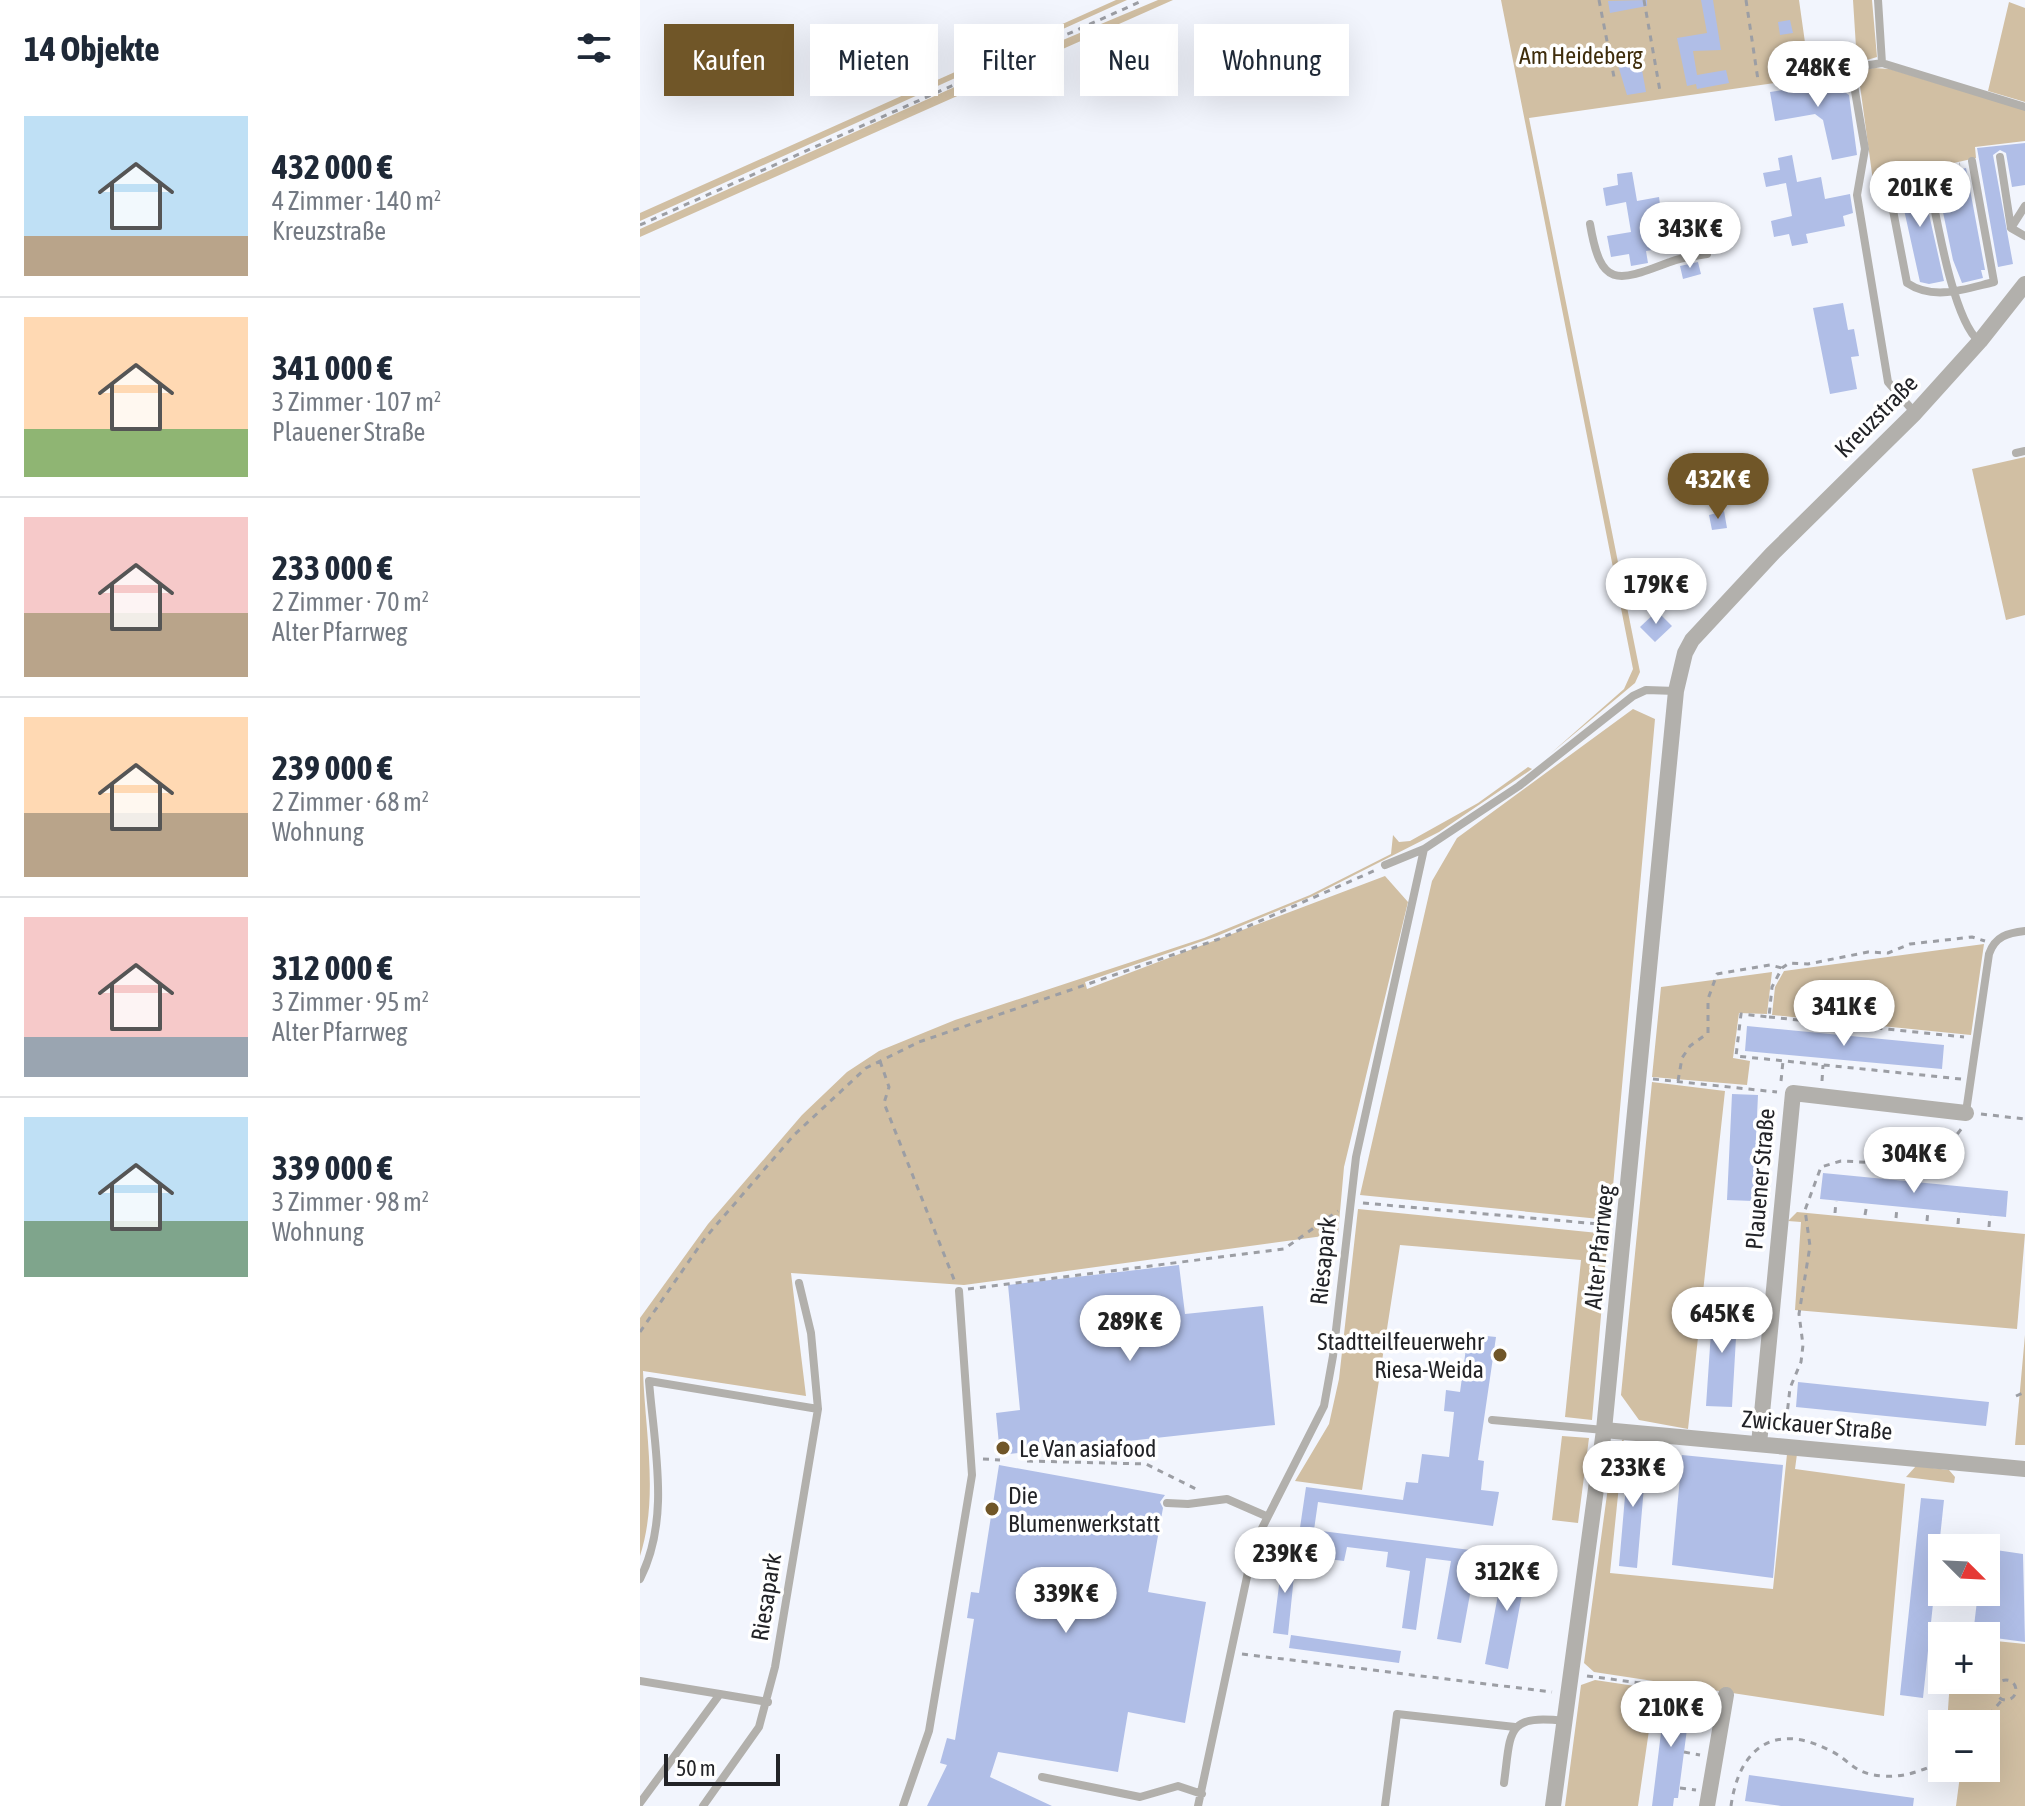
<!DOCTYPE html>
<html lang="de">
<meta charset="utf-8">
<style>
:root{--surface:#fff;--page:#f2f2f3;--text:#1f2937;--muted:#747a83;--line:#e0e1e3;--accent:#705628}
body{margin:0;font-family:"Asap Condensed",sans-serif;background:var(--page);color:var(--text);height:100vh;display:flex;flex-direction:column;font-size:30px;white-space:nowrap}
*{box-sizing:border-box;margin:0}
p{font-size:26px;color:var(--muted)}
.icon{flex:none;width:44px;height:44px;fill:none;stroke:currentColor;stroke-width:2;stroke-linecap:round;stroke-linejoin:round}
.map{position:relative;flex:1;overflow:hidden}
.details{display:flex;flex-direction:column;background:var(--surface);width:640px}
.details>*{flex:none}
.hud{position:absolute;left:24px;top:24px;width:760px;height:72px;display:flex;gap:16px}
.needle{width:52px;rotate:114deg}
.buttons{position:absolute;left:1288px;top:1534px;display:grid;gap:16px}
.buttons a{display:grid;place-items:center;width:72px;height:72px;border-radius:0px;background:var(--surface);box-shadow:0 8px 32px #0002;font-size:40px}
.scale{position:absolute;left:24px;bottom:20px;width:116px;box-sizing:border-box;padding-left:8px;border:4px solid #222327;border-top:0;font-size:22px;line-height:28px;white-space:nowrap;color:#222327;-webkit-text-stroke:6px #fff;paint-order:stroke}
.price{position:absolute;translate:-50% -68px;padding:0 18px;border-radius:28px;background:#fff;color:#222;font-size:26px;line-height:52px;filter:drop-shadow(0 2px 4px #0008)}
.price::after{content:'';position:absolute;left:50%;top:48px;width:24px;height:18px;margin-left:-12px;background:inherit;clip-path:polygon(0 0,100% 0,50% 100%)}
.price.current{background:var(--accent);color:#fff}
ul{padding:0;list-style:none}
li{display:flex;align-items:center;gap:24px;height:200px;padding:0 24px}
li+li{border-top:2px solid var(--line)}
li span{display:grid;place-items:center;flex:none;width:224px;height:160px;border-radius:0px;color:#555}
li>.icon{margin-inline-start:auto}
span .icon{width:96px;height:96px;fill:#fffc;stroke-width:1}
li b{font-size:34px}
h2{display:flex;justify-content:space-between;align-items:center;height:96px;padding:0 24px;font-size:34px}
.tag{padding:0 28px;border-radius:0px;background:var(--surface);box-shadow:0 8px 32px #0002;font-size:28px;line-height:72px}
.tag.current{background:var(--accent);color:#fff}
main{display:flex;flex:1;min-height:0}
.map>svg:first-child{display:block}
.green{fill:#d1bfa3}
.building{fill:#b0bee7}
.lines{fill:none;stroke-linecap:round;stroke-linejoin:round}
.path{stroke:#9c9ea4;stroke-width:3;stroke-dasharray:6 6;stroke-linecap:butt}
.service{stroke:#b2b0ac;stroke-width:8}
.minor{stroke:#b2b0ac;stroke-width:16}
.poi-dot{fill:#705628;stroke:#fff;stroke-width:3}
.labels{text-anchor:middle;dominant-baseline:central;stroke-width:7;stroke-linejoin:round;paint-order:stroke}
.park-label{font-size:24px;fill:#3f2d0c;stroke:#fff}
.street-label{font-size:24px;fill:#222327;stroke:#fff}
.poi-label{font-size:24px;fill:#222327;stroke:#fff;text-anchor:start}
</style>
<main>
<section class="details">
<h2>14 Objekte<svg class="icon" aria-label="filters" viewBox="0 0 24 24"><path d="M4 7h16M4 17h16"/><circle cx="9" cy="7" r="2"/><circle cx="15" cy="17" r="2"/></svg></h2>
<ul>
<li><span style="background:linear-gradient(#bfe0f5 75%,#b9a48a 0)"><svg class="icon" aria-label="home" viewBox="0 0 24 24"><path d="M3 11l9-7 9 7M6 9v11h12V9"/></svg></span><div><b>432 000 €</b><p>4 Zimmer · 140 m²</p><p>Kreuzstraße</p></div></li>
<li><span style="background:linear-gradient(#ffd9b3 70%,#8fb573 0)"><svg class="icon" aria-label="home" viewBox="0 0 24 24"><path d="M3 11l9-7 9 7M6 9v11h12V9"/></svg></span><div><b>341 000 €</b><p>3 Zimmer · 107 m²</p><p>Plauener Straße</p></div></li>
<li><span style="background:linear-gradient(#f6c9c9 60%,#b9a48a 0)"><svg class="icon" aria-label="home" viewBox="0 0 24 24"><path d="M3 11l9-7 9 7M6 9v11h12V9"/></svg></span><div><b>233 000 €</b><p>2 Zimmer · 70 m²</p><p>Alter Pfarrweg</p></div></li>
<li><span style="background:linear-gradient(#ffd9b3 60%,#b9a48a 0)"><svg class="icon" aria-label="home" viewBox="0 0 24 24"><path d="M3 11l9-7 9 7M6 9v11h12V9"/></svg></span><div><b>239 000 €</b><p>2 Zimmer · 68 m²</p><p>Wohnung</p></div></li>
<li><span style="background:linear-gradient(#f6c9c9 75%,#9aa5b1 0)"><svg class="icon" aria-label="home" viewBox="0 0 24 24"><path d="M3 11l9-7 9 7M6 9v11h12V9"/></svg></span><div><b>312 000 €</b><p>3 Zimmer · 95 m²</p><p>Alter Pfarrweg</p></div></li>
<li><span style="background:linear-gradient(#bfe0f5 65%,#7fa58c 0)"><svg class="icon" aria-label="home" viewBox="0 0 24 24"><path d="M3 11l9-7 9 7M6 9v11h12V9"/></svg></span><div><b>339 000 €</b><p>3 Zimmer · 98 m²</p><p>Wohnung</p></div></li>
</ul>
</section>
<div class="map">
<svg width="1385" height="1806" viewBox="0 0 1385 1806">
<rect width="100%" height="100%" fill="#f2f5fd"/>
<path class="green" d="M476 0H487L0 221V213Z
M518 0H533L0 237V229L361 66Z
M861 0H1159L1170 78 889 118 1000 672 995 683 910 754 984 689 993 669Z
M1213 0H1232L1237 57 1217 63Z
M1369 2 1385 8V102L1348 91Z
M1234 68 1250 69 1385 110V141L1335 147 1336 158 1233 181 1218 71Z
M1385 457V615L1366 620 1332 469Z
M993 709 1015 719 970 1220 720 1195 792 881 817 838Z
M888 767 892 769 799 832 673 896 577 936 445 982 447 989 745 876 768 902 704 1167 698 1234 324 1285 151 1273 166 1396 3 1371C5 1432 19 1497 0 1556V1318L68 1224 162 1115 207 1072 239 1051 315 1020 564 938 670 895 751 854 753 835 759 842 770 841 838 803Z
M1344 944 1331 1035 1132 1015 1135 987 1144 971Z
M1132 972 1127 1014 1099 1013 1093 1058 1110 1061 1107 1085 1012 1077 1021 987Z
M1012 1082 1085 1091 1048 1429 999 1420 981 1395Z
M718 1209 968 1234 952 1420 925 1417 941 1260 760 1245 722 1490 655 1481 689 1424 699 1379Z
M1157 1212 1385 1234 1377 1329 1155 1310 1161 1222 1148 1221Z
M1385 1335V1445H1375Z
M922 1436 949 1438 938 1523 912 1520Z
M984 1437 970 1573 1133 1589 1147 1454H1157L1155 1469 1265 1484 1244 1716 954 1672 944 1663 972 1458Z
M1276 1466 1309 1470 1315 1477 1314 1483 1266 1477Z
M1346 1640 1385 1644V1806H1316L1321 1768H1346V1724H1307L1310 1680H1346Z
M955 1680 1015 1689 998 1806H925L941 1685Z"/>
<path class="building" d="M1007 0V6L970 13 968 1Z
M1061 0H1073L1081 50 1053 51 1057 75 1086 70 1089 83 1057 89 1056 84 1047 86 1037 38 1067 33Z
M1150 20 1153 33 1140 35 1138 22Z
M1156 57 1162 87 1189 81 1209 95 1217 155 1192 160 1183 120 1175 114 1135 121 1130 92 1150 89 1144 59Z
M1000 59 1006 92 987 95 977 62Z
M1385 143V185L1372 187 1366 153 1360 150 1353 155 1373 264 1358 267 1337 148Z
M1152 155 1157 182 1181 177 1185 199 1210 194 1213 213 1203 216 1205 226 1166 234 1168 243 1152 246 1149 234 1134 237 1131 221 1152 216 1146 183 1126 187 1123 173 1140 170 1138 158Z
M1326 168 1345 270H1341L1343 278 1322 283 1313 260 1295 174Z
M992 172 997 201 1019 197 1022 219 1049 214 1052 230 1041 232 1043 245 1006 251 1008 263 991 266 989 254 971 257 967 236 991 232 986 202 966 206 963 188 978 185 977 174Z
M1280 174 1304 281 1289 284 1280 282 1257 178Z
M1058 262 1061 274 1043 279 1040 266Z
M1203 303 1208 330 1214 329 1219 356 1211 357 1217 389 1190 394 1173 308Z
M1074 456 1075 466 1090 464 1095 489 1065 494 1059 459Z
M1084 511 1087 528 1072 530 1069 515Z
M1017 611 1032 626 1015 642 1000 627Z
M1107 1026 1304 1045 1302 1069 1105 1051Z
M1092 1094 1118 1095 1113 1201 1087 1200Z
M1183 1173 1368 1191 1366 1217 1180 1199Z
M539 1265 545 1314 623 1306 635 1425 360 1455 356 1413 380 1410 368 1285Z
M1073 1302 1098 1303 1092 1407 1066 1406Z
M828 1334 856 1337 838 1460 844 1461 841 1490 859 1492 853 1526 678 1502 674 1530 838 1551 821 1643 797 1639 811 1561 786 1558 776 1630 762 1628 770 1571 746 1567 748 1552 707 1547 704 1561 656 1555 666 1487 763 1500 766 1482 778 1483 782 1454 809 1457 814 1412 804 1411 806 1390 820 1392Z
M1158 1382 1349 1402 1346 1426 1156 1407Z
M989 1450 1007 1452 997 1568 979 1566Z
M1042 1455 1143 1465 1133 1578 1032 1565Z
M359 1465 525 1495 520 1502 523 1508 508 1592 566 1602 545 1723 488 1712 478 1772 358 1752 350 1777 412 1806H287L307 1765 300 1763 307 1738 315 1740 334 1619 327 1618 331 1592 339 1593Z
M1281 1498 1304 1500 1283 1698 1260 1695Z
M1349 1549 1383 1554 1385 1642 1333 1635 1338 1592H1346Z
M643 1554 656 1556 648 1635 633 1633Z
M865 1558 888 1562 868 1669 845 1664Z
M651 1635 761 1651 759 1663 649 1648Z
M1026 1692 1051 1695 1047 1729 1038 1798H1034L1033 1806H1012Z
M1109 1775 1274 1798 1273 1806H1141L1105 1801Z"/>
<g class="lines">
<path class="path" d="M959 0 974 77
M1004 0 1020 91
M1106 0 1118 80
M1296 169 1320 164
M1257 177 1277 173
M0 225 504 0
M1129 1017 1324 1037
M240 1061 249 1087 244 1103 315 1282
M1013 1079 1137 1092
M1321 1079 1096 1056 1101 1014 1129 1017 1132 987 1142 968 1149 963 1168 964 1228 952 1248 953 1270 944 1332 937 1345 941
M1038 1081 1042 1058 1050 1046 1068 1033V999L1077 974 1130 965 1142 968
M1141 1081 1143 1061
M1182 1081 1183 1065
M1341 1114 1385 1119
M723 1203 970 1225
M1195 1213 1196 1201
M1225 1215 1227 1204
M1256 1218 1257 1207
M1287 1221 1288 1210
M1318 1224 1319 1212
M1349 1227 1350 1215
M328 1289 644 1249 698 1211
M0 1332 65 1238 154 1135 226 1068 279 1042 579 939 736 870
M1376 1396 1385 1392
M1145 1433 1150 1388 1161 1362 1163 1345 1159 1314 1170 1246 1165 1210 1181 1167 1201 1161 1260 1164 1296 1147 1308 1146 1322 1128
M343 1459 360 1460
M387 1461 506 1464 558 1490
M1299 1649H1302
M602 1654 912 1692
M1346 1666 1359 1682
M947 1676 1070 1692
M1356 1690a10 10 0 1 1 20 0a10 10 0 1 1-20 0Z
M1048 1716 1068 1719
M1341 1724 1362 1700
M1044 1752 1060 1755
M1040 1788 1056 1790
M1091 1806C1099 1748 1134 1722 1189 1750 1211 1760 1212 1774 1243 1776 1265 1778 1282 1770 1302 1762"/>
<path class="service" d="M1238 0 1242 63
M1360 157 1371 228 1385 236
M1287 171C1295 208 1312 320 1339 341
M1247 179 1267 283C1294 301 1325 289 1354 282L1332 161
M950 224C961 289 977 282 1030 262 1042 257 1055 256 1067 254
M1371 228 1385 206
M1275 413 1248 382 1217 195 1225 149 1211 68 1242 63 1385 107
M1376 453 1385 451
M745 865 784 849 879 786 993 696 1006 690 1036 691
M1326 1112 1349 954C1355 936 1368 933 1385 931
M852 1420 964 1430
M527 1503 548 1504 587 1499 626 1516
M0 1579C31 1518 14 1446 9 1381L178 1409
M0 1681 80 1694
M402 1777 500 1797 538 1786 562 1794
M864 1783C871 1732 865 1714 924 1721
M0 1803 80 1694 128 1702
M63 1806 119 1727 135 1667 178 1409 171 1333 159 1283
M263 1806 289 1731 332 1475 319 1291
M558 1806 614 1544 684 1406 693 1356 716 1157 784 849
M745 1806 757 1714 875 1727"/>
<path class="minor" d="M964 1430 1385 1469
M1119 1444 1153 1093 1326 1113
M913 1806 964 1430 1036 691 1045 653 1052 640 1132 554 1275 413 1340 341 1385 284
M1067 1806 1086 1695"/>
</g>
<g class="poi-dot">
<circle cx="860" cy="1355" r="8"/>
<circle cx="363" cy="1448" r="8"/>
<circle cx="352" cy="1509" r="8"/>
</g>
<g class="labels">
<g class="park-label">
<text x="941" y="55">Am Heideberg</text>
</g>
<g class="street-label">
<text transform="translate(1236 416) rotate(-45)">Kreuzstraße</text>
<text transform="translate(1120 1179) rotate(-85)">Plauener Straße</text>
<text transform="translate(959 1247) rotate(-84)">Alter Pfarrweg</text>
<text transform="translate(683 1261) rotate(-84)">Riesapark</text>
<text transform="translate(1177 1425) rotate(5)">Zwickauer Straße</text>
<text transform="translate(126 1597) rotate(-81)">Riesapark</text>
</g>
<g class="poi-label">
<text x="844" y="1341" text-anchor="end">Stadtteilfeuerwehr<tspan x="844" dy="28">Riesa-Weida</tspan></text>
<text x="379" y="1448">Le Van asiafood</text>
<text x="368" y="1495">Die<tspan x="368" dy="28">Blumenwerkstatt</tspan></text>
</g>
</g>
</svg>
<div class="buttons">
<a><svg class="needle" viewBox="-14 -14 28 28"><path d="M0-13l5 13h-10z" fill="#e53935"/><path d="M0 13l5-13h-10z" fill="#747a83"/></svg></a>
<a>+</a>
<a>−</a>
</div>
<div class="scale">50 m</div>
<b class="price" style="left:1178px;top:109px">248K €</b>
<b class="price" style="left:1280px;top:229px">201K €</b>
<b class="price" style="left:1050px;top:270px">343K €</b>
<b class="price current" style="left:1078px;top:521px">432K €</b>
<b class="price" style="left:1016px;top:626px">179K €</b>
<b class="price" style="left:1204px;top:1048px">341K €</b>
<b class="price" style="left:1274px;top:1195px">304K €</b>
<b class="price" style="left:1082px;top:1355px">645K €</b>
<b class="price" style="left:490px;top:1363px">289K €</b>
<b class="price" style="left:993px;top:1509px">233K €</b>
<b class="price" style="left:645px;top:1595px">239K €</b>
<b class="price" style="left:867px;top:1613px">312K €</b>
<b class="price" style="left:426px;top:1635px">339K €</b>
<b class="price" style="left:1031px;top:1749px">210K €</b>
<div class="hud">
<a class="tag current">Kaufen</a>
<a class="tag">Mieten</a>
<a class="tag">Filter</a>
<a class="tag">Neu</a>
<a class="tag">Wohnung</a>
</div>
</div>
</main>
